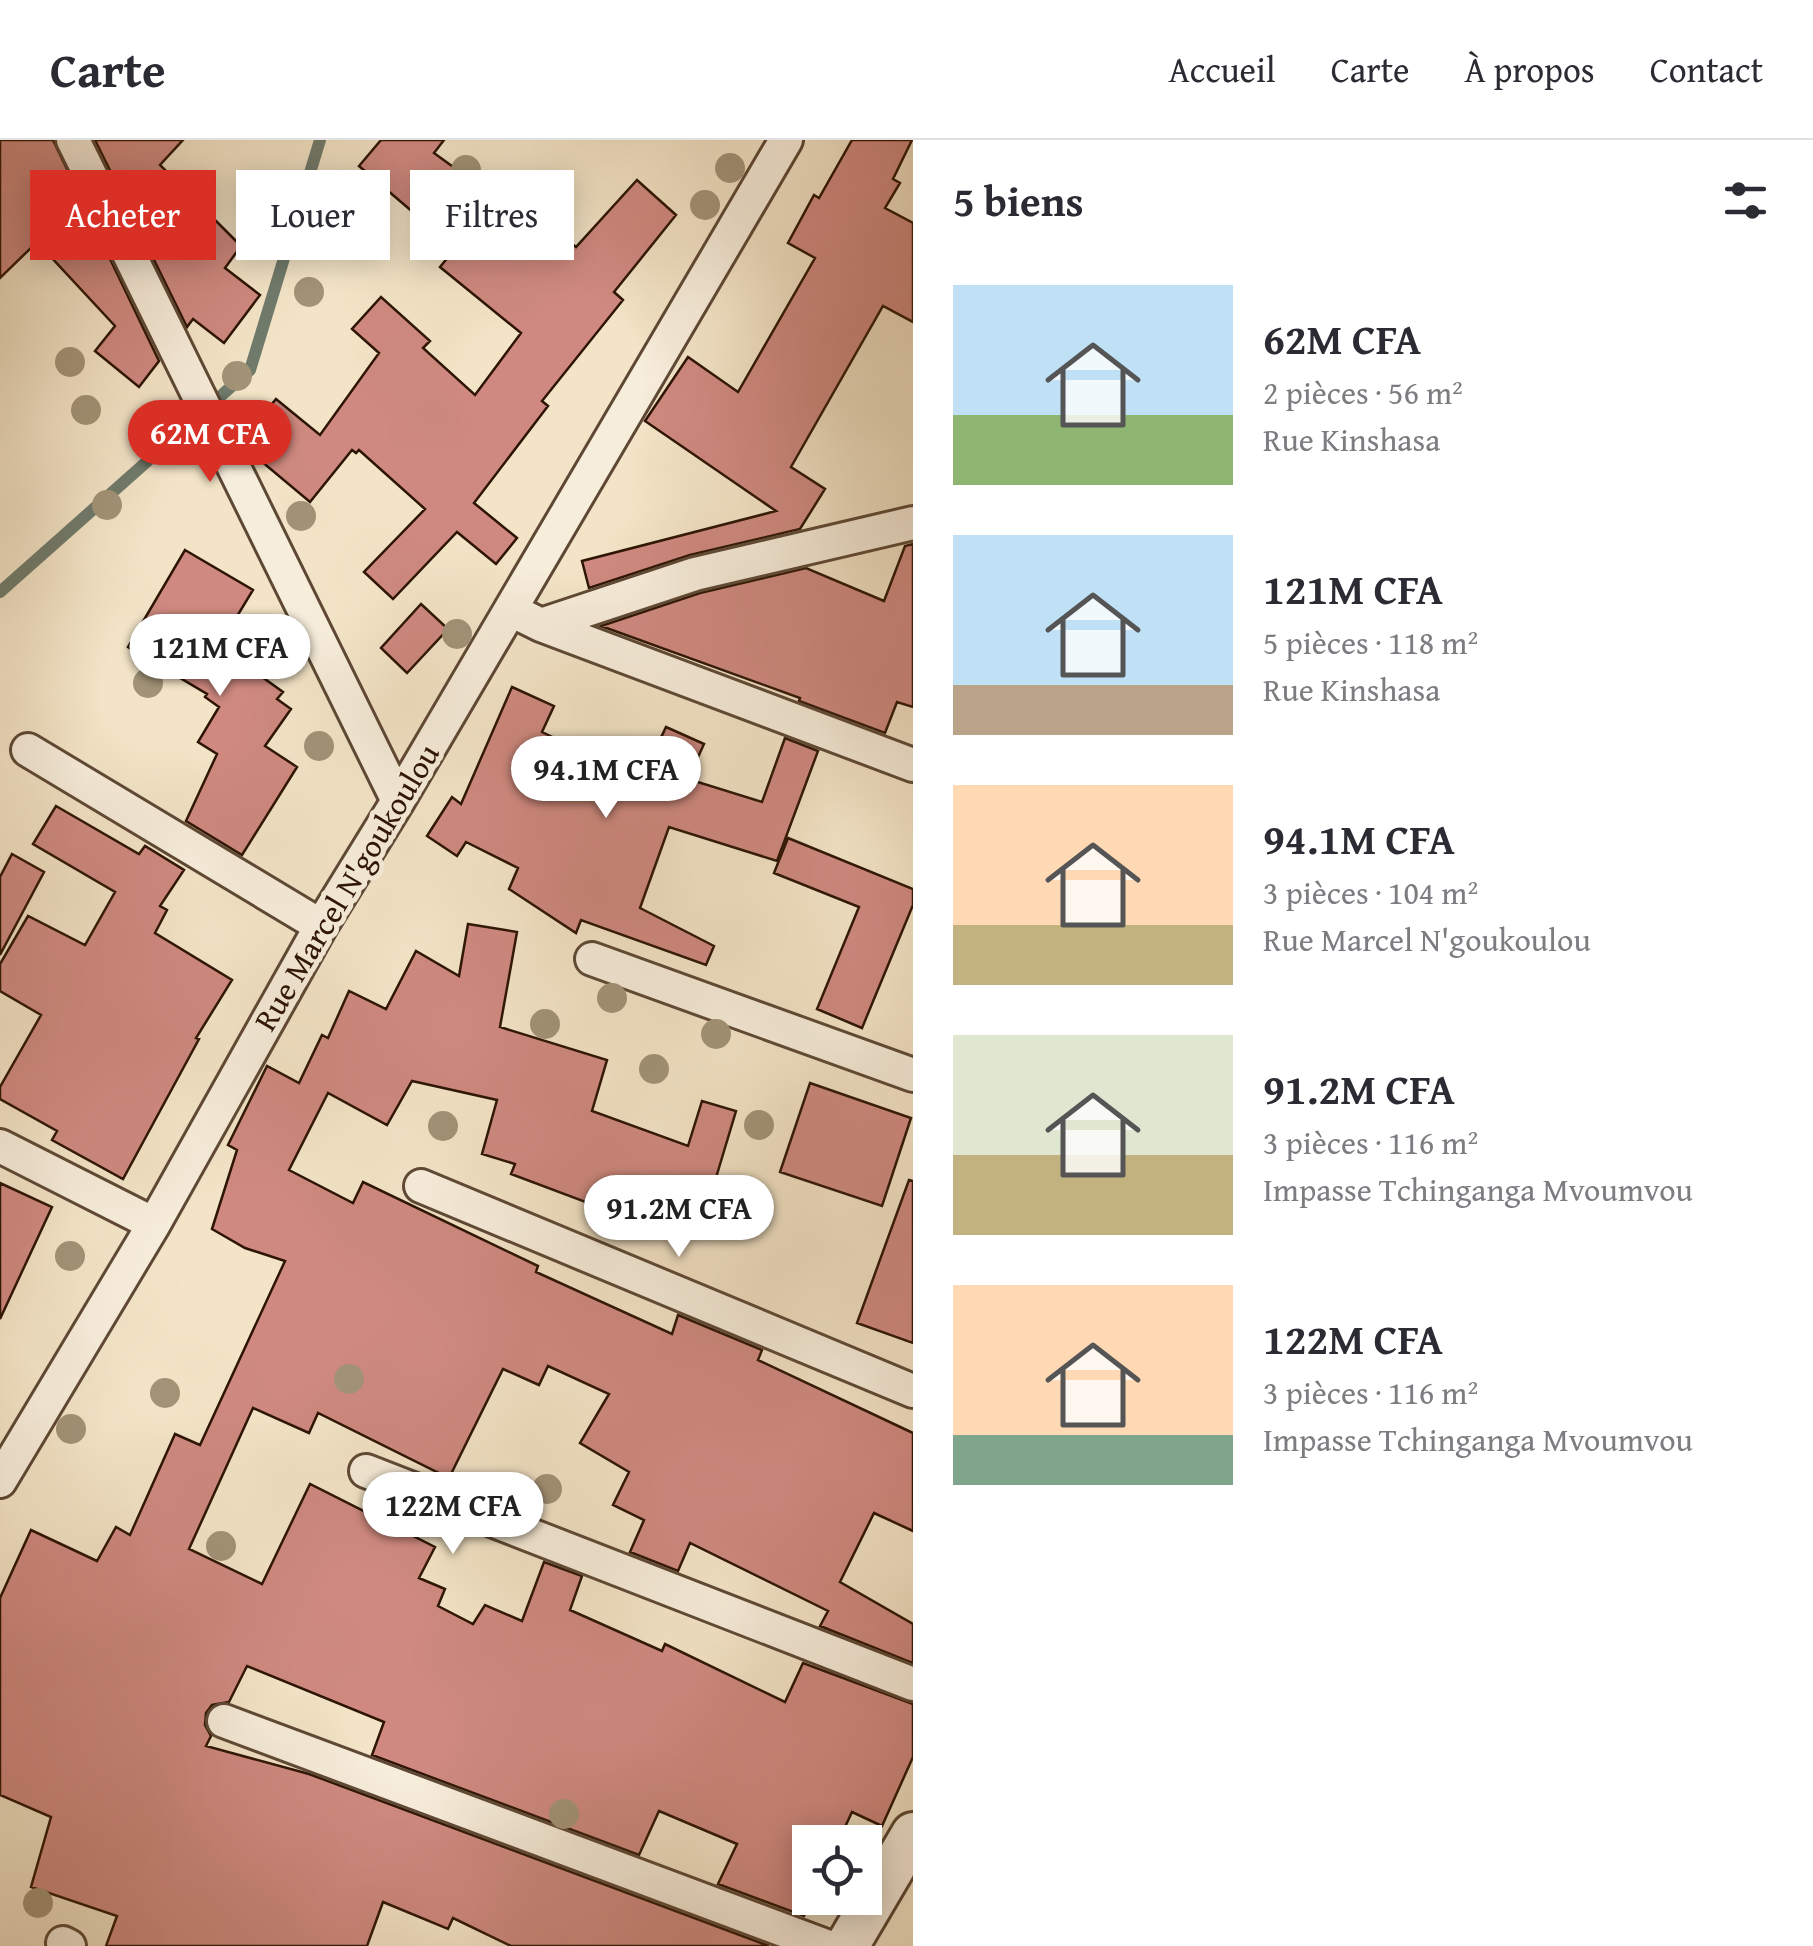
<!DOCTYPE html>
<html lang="fr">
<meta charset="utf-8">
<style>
:root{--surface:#fff;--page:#f7f7f7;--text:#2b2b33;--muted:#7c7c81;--line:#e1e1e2;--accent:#d93025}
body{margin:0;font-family:"Gentium Book Plus",serif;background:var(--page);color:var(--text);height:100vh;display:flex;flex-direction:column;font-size:38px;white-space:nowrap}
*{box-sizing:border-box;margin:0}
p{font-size:32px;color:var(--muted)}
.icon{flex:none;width:55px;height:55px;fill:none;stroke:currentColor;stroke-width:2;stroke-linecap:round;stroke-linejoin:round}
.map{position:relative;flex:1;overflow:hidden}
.panel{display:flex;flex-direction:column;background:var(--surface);width:900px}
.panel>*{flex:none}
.hud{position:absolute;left:30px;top:30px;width:732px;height:90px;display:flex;gap:20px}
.tools{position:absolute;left:792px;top:1685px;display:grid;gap:20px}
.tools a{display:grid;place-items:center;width:90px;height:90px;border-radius:0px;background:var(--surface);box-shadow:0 5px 25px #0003;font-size:50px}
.price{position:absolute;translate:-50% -85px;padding:0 22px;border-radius:35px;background:#fff;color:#222;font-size:32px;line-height:65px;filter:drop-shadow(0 2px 5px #0008)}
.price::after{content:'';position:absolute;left:50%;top:60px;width:30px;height:22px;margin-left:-15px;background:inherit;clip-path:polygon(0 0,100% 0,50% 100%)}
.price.current{background:var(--accent);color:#fff}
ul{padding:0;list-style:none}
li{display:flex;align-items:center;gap:30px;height:250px;padding:0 40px}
li span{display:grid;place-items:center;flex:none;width:280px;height:200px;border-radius:0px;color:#555}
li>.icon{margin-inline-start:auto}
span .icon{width:120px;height:120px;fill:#fffc;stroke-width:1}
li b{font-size:42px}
h2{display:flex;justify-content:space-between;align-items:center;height:120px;padding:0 40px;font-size:42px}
.tag{padding:0 35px;border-radius:0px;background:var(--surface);box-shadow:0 5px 25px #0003;font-size:35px;line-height:90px}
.tag.current{background:var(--accent);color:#fff}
header{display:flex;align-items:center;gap:60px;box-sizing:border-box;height:140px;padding:0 50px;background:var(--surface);border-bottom:2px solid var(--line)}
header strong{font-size:48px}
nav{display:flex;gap:55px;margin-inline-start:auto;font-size:35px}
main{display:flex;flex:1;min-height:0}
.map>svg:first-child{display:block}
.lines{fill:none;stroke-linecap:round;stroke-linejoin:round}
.stream{stroke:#707b6c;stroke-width:12}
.building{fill:#cf8980;stroke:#2d1404;stroke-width:2.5}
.minor-casing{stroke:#5e4835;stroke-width:38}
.tertiary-casing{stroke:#5e4835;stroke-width:48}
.minor{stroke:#f7eddb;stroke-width:32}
.tertiary{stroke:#f7eddb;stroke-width:42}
.tree{fill:#a29377}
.labels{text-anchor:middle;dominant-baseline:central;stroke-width:10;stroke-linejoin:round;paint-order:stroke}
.street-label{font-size:32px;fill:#2d1404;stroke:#f7eddb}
</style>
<header>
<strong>Carte</strong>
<nav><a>Accueil</a><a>Carte</a><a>À propos</a><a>Contact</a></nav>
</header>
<main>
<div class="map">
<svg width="913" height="1806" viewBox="0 0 913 1806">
<rect width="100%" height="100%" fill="#f3e4c7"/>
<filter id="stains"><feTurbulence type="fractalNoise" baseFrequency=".002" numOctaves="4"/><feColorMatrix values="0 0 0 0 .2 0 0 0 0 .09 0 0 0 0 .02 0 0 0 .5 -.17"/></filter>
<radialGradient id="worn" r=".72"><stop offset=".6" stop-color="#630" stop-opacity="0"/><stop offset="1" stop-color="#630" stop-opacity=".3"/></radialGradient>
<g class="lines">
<path class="stream" d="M0 452 250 230 320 0"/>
</g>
<path class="building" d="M0 0H53L159 221 139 247 95 211 115 186 37 102 0 138Z
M95 0H183L160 25 241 106 225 128 260 155 224 203 193 179 187 187Z
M381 0H444L434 13 485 50 492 42 576 107 637 40 676 75 614 152 623 160 542 261 548 266 474 363 517 398 496 424 457 392 393 459 364 432 425 369 359 310 356 313 352 310 310 362 248 310 243 299 276 259 320 295 379 213 352 189 381 157 430 201 423 208 475 255 521 193 440 127 449 116 413 91 421 79 359 26Z
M852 0H912L893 39 900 43 885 68 913 83V182L883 166 791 327 825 349 800 389 690 415 589 448 582 421 776 371 645 281 688 217 738 252 815 118 788 103 814 55 819 58Z
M913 404V567L897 562 885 593 799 561 800 558 601 486 700 453 806 428 884 461 905 406Z
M185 410 253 450 219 506 283 552 277 559 291 569 265 606 297 627 242 715 186 681 217 614 198 602 219 567 205 557 207 554 128 507Z
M421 464 448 489 407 533 381 508Z
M512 547 554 566 542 592 641 640 666 587 704 604 688 639 762 662 785 598 818 611 777 721 669 687 640 768 714 806 706 825 581 780 576 793 509 749 518 728 466 702 457 716 427 696 452 657 461 664Z
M56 666 139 714 145 706 184 730 160 766 167 770 155 793 232 840 196 898 199 899 123 1039 52 1000 57 991 0 959V947L41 875 0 851V824L28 776 85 805 115 752 33 704Z
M788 698 913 749V765L862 888 817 869 859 767 774 733Z
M12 714 44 732 0 815V737Z
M468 784 517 792 500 887 607 920 592 971 688 1006 702 961 736 971 703 1081 610 1052 604 1069 511 1034 515 1024 482 1014 497 960 412 941 387 985 328 953 289 1030 353 1063 363 1042 538 1126 536 1132 672 1194 678 1175 762 1210 758 1220 913 1293V1391L874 1373 840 1442 913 1484V1523L820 1486 828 1471 690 1403 678 1431 630 1412 644 1380 613 1365 629 1332 580 1303 609 1254 548 1226 539 1245 503 1229 449 1338 318 1273 309 1293 253 1268 189 1409 262 1444 310 1344 435 1407 419 1438 445 1449 438 1466 473 1484 485 1465 522 1481 544 1422 582 1436 570 1470 662 1511 665 1504 785 1562 803 1523 913 1564V1617L882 1686 852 1672 838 1702H810V1758H813L804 1776 718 1744 737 1704 659 1671 639 1715 372 1615 384 1582 247 1526 229 1562 212 1565 206 1573 205 1585 211 1596 206 1606 309 1634 769 1806H511L453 1778 448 1789 383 1762 367 1806H106L117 1776 31 1747 51 1677 0 1655V1458L31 1390 97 1421 116 1387 130 1395 175 1294 200 1305 285 1121 245 1108 212 1089 237 1010 228 1005 267 926 299 943 322 895 328 898 349 851 386 869 416 811 459 836Z
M810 943 911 978 882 1066 780 1032Z
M909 1040 913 1041V1203L857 1183Z
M0 1043 52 1067 0 1179Z"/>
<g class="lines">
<defs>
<path id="minor" d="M73 0 398 661
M511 470 541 485 913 625
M541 485 695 434 913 383
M28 610 321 786
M592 819 913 935
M0 1006 154 1084
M421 1046 913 1251
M366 1331 913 1544
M0 1341 154 1084 321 786 398 661 786 0
M224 1581 826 1806
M63 1803 69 1806"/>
<path id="tertiary" d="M847 1806 913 1694"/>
</defs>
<use href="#minor" class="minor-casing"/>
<use href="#tertiary" class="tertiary-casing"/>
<use href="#minor" class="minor"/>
<use href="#tertiary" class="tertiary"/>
</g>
<g class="tree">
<circle cx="730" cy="28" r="15"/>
<circle cx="466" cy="30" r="15"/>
<circle cx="514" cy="54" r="15"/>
<circle cx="705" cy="65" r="15"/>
<circle cx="291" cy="76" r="15"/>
<circle cx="309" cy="152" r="15"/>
<circle cx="70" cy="222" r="15"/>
<circle cx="237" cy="236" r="15"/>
<circle cx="86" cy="270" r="15"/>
<circle cx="107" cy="365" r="15"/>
<circle cx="301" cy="376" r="15"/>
<circle cx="457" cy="494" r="15"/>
<circle cx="148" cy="543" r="15"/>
<circle cx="319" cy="606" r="15"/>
<circle cx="612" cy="858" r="15"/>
<circle cx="545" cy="884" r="15"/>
<circle cx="716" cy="894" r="15"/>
<circle cx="654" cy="929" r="15"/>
<circle cx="759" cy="985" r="15"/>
<circle cx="443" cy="986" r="15"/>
<circle cx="70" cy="1116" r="15"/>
<circle cx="349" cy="1239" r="15"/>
<circle cx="165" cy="1253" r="15"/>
<circle cx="71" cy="1289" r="15"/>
<circle cx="547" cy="1349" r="15"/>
<circle cx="221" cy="1406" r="15"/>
<circle cx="564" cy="1674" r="15"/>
<circle cx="38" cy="1763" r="15"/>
</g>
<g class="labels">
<g class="street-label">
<text transform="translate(346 747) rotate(-59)">Rue Marcel N'goukoulou</text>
</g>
</g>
<rect width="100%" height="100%" filter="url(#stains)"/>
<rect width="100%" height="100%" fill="url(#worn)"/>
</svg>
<div class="tools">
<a><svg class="icon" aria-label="locate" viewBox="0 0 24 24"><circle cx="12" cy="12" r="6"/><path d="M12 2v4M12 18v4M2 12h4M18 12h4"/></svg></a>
</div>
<b class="price current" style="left:210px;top:345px">62M CFA</b>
<b class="price" style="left:220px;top:559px">121M CFA</b>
<b class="price" style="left:606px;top:681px">94.1M CFA</b>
<b class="price" style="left:679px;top:1120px">91.2M CFA</b>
<b class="price" style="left:453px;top:1417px">122M CFA</b>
<div class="hud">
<a class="tag current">Acheter</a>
<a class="tag">Louer</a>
<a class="tag">Filtres</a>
</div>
</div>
<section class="panel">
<h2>5 biens<svg class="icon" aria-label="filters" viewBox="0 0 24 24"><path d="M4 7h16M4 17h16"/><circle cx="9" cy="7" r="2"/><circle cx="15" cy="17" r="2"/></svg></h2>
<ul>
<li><span style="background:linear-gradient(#bfe0f5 65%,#8fb573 0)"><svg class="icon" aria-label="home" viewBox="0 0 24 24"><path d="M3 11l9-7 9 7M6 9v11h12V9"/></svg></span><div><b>62M CFA</b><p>2 pièces · 56 m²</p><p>Rue Kinshasa</p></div></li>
<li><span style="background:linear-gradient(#bfe0f5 75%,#b9a48a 0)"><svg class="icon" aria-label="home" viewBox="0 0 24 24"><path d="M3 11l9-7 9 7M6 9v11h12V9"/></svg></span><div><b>121M CFA</b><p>5 pièces · 118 m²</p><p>Rue Kinshasa</p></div></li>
<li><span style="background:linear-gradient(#ffd9b3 70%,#c2b280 0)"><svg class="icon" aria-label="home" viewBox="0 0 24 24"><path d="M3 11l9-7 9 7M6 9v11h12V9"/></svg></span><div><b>94.1M CFA</b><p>3 pièces · 104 m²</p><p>Rue Marcel N'goukoulou</p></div></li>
<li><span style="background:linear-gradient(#dfe7d0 60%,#c2b280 0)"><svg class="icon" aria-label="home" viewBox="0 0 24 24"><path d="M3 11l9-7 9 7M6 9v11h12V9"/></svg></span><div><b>91.2M CFA</b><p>3 pièces · 116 m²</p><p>Impasse Tchinganga Mvoumvou</p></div></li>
<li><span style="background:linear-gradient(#ffd9b3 75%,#7fa58c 0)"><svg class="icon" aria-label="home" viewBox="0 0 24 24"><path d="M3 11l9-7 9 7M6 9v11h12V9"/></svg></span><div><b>122M CFA</b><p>3 pièces · 116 m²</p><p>Impasse Tchinganga Mvoumvou</p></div></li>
</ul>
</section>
</main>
